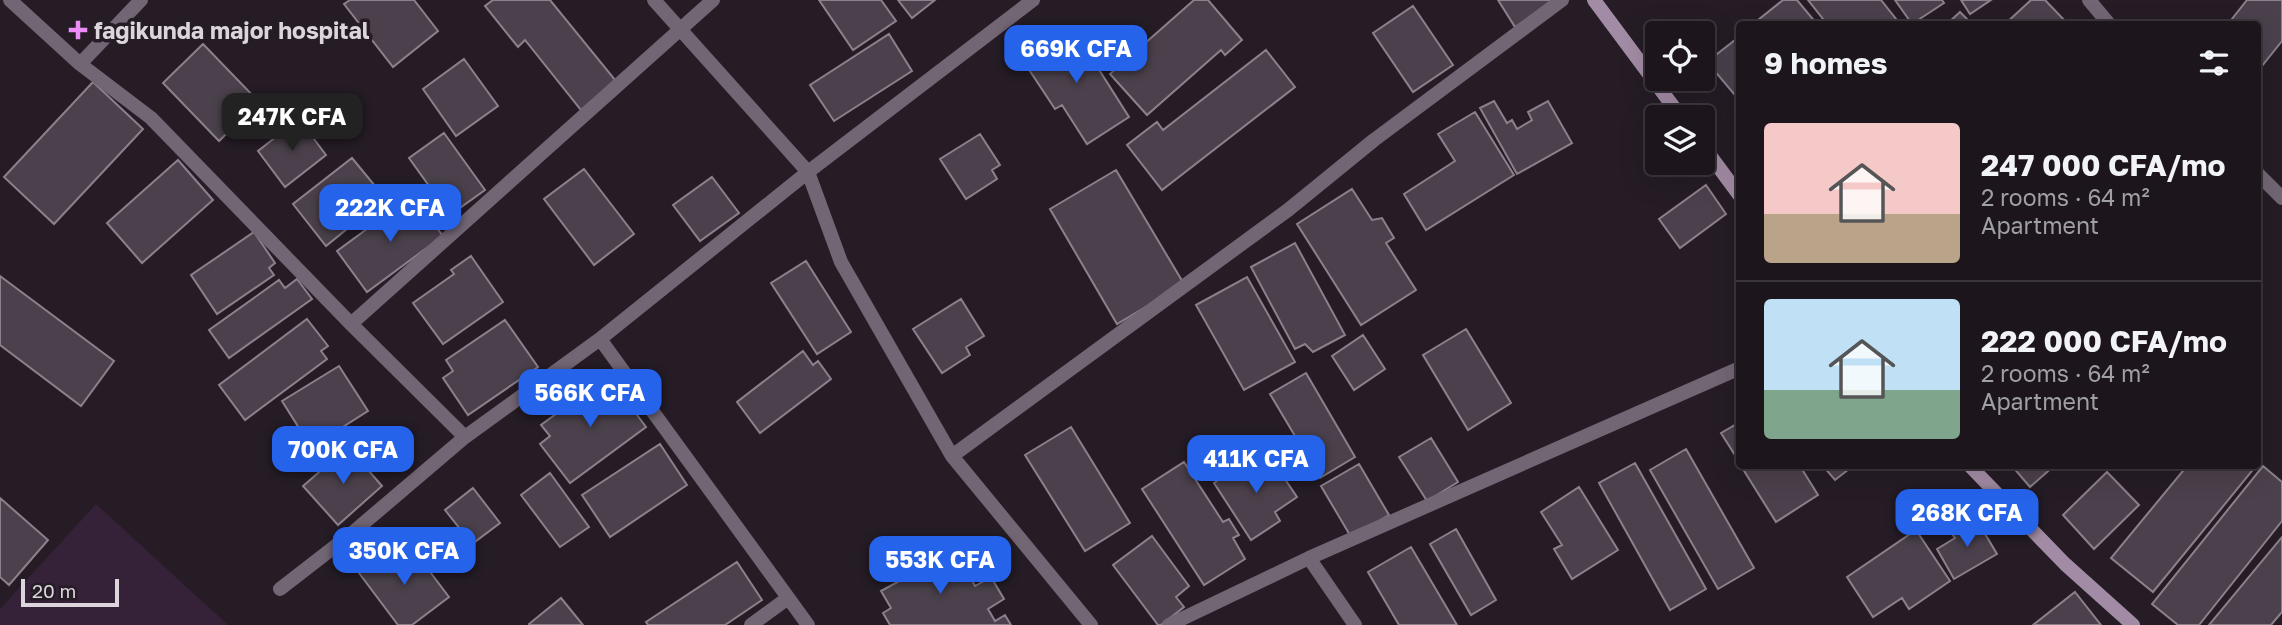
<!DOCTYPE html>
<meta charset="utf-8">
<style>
:root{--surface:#1c151c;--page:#292229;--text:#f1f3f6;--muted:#a09fa3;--line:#3a343b;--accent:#2563eb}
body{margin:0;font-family:"Golos Text",sans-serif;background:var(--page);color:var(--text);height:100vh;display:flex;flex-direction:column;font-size:26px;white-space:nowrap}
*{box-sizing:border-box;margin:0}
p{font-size:23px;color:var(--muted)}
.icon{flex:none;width:38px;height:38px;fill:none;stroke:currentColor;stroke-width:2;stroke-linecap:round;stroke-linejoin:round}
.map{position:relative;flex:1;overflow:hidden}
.panel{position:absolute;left:1736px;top:21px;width:525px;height:448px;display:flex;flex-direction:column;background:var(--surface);border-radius:7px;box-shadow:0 7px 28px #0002,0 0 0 2px var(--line)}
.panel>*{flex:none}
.tools{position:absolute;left:1645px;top:21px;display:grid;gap:14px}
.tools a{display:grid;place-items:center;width:70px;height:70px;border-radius:7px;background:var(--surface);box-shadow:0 7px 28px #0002,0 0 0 2px var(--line);font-size:35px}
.scale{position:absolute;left:21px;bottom:18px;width:98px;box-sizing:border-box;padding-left:7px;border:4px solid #dcd5dc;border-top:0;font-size:19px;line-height:24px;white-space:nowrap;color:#dcd5dc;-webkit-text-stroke:5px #251c26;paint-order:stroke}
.price{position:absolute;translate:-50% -60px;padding:0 16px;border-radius:14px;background:var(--accent);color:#fff;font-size:23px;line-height:46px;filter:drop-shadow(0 2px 4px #0008)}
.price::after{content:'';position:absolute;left:50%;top:42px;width:21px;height:16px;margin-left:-10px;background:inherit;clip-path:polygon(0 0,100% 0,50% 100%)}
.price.on{background:#222;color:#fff}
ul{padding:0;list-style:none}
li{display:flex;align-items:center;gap:21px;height:175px;padding:0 28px}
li+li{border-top:2px solid var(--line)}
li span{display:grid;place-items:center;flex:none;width:196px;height:140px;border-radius:7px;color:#555}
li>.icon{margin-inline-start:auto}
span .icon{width:84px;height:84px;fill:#fffc;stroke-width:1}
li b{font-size:30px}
h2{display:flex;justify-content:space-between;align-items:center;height:84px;padding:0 28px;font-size:30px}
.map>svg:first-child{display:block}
.green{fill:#352138}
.building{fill:#4b414c;stroke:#8c808d;stroke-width:2}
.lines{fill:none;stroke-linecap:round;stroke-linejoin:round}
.street{stroke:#726574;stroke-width:14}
.secondary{stroke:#a28ca5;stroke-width:14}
.poi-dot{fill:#ed8cf9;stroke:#251c26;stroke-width:2.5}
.labels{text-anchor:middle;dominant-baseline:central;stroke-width:7;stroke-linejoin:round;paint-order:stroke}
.poi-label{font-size:23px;font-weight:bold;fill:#dcd5dc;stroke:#251c26;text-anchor:start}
</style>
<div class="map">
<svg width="2282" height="625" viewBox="0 0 2282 625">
<rect width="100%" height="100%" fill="#251c26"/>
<path class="green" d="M96 504 228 625H0V609Z"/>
<path class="building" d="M350 0H414L438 31 393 67 344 4Z
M493 0H550L616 81 581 110 525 40 518 47 485 6Z
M819 0H881L896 21 853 50Z
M898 0H935L912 18Z
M1194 0H1208L1242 40 1225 55 1221 50 1147 115 1110 74Z
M1498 0H1557L1515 27Z
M1783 0H1797L1817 24H1753Z
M1808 0H1881L1900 24H1827Z
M1895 0H1942L1944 3 1912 24Z
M1961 0H1991L1970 14Z
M2031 0H2045L2068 24H2005Z
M2247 0H2282V41L2258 71V24H2228Z
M1413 6 1453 65 1413 92 1373 33Z
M1960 12 1972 24H1947Z
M1072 27 1129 117 1087 144 1062 105 1055 109 1022 59Z
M889 34 912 71 834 121 810 85Z
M1740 36V101L1707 62Z
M203 44 259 102 219 141 163 83Z
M1266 50 1295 87 1162 190 1127 145 1157 122 1163 130Z
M464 59 498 106 456 136 423 89Z
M93 82 143 129 54 224 4 177Z
M1494 101 1507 123 1512 120 1517 129 1532 120 1528 112 1548 101 1572 143 1517 174 1480 108Z
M1475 112 1514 175 1426 230 1404 194 1455 161 1438 134Z
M299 119 326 155 285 187 258 151Z
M444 133 485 190 450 215 409 158Z
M980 134 1000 165 992 170 997 179 966 199 940 159Z
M352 158 385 198 326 246 293 204Z
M178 160 213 200 142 263 107 223Z
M584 169 634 234 594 265 544 199Z
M1116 170 1184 284 1117 324 1050 209Z
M712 177 739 213 700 241 673 205Z
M1706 185 1726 214 1680 248 1659 219Z
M1352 189 1372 220 1382 218 1394 238 1386 243 1416 290 1361 325 1297 224Z
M412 196 443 236 367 292 337 251Z
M254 232 275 263 269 268 274 275 217 314 191 275Z
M1295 243 1345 335 1313 352 1305 344 1295 349 1251 267Z
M471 256 503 302 443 344 413 303 454 274 451 270Z
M806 261 851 332 817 354 771 283Z
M0 276 114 361 81 406 0 345Z
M1247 277 1295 362 1244 390 1196 305Z
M297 279 312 299 229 358 209 330 279 280 285 288Z
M961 299 984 336 966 347 970 355 942 373 913 329Z
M307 319 328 346 321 351 327 359 245 420 219 385Z
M505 320 538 367 468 415 443 378 453 371 446 360Z
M1466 329 1511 403 1468 430 1423 355Z
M1363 335 1385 369 1354 390 1332 356Z
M803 351 813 365 818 361 831 379 760 433 737 402Z
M339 366 368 411 311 447 282 401Z
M1306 373 1355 457 1320 478 1270 394Z
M608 376 646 427 570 483 540 444 550 436 541 425Z
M1740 422V463L1721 433Z
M1071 427 1130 523 1085 551 1025 455Z
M1431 438 1458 482 1427 501 1399 457Z
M660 444 687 485 610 537 582 495Z
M348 447 382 486 338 525 303 486Z
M1686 449 1754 568 1718 589 1650 470Z
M1270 457 1297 497 1275 512 1280 521 1251 540 1214 483 1247 461 1252 469Z
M1184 462 1223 522 1229 519 1239 535 1233 538 1245 559 1204 585 1142 489Z
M1635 463 1706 589 1670 610 1599 483Z
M1359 464 1389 515 1351 537 1321 486Z
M1741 466H1800L1818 495 1776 522Z
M1823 466H1853L1835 480Z
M2012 466H2054L2030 487Z
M2187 466H2256L2153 592 2111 558Z
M2263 466 2282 482V521L2199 625H2178L2152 604Z
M2107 472 2139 505 2094 549 2063 515Z
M550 473 589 527 560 547 521 495Z
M1579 487 1618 550 1572 579 1554 549 1562 545 1541 512Z
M473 488 500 523 472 544 445 510Z
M0 498 48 540 9 585 0 577Z
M1975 517 1997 554 1954 579 1937 549 1955 538 1950 531Z
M1456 529 1496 600 1471 615 1430 544Z
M1916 530 1950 581 1909 609 1902 598 1873 617 1847 577Z
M1152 536 1189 586 1176 597 1184 607 1161 625H1158L1113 565Z
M2282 537V612L2271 625H2209Z
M395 545 411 567 421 560 449 597 412 625H398L359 573Z
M1411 547 1457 625H1399L1368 572Z
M921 549 928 562 942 554 954 575 965 568 975 586 991 577 1004 599 988 609 995 621 1005 615 1011 625H890L883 613 891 608 881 591 903 579 895 565Z
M737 562 762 600 725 625H648L646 622Z
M2075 592 2101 625H2033Z
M561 598 583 625H530L529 624Z"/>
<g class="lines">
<path class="street" d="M10 0 80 64 151 118 351 324 465 437
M654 0 808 172 841 262 952 456 1091 625
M2089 0 2109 24
M80 64 141 0
M2258 174 2282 198
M351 324 713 0
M600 339 808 625
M952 456 1288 210 1374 140 1562 0
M1309 558 1355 625
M280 589 351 534 465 437 600 339 808 172 1033 0
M751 625 788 598
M1169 625 1309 558 1740 368"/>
<path class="secondary" d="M1594 0 1681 117
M1703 146 1740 196
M1970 466 2065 564 2133 625"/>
</g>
<path class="poi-dot" d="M74.5 19.5h7v7h7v7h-7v7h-7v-7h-7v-7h7z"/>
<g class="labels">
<g class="poi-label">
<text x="94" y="30">fagikunda major hospital</text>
</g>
</g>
</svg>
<div class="tools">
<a><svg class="icon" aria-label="locate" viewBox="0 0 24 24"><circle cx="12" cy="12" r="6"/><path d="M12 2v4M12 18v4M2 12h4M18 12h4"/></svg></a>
<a><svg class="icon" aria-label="layers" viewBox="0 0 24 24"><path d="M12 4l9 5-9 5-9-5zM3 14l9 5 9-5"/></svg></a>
</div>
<div class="scale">20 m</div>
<b class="price" style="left:1076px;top:85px">669K CFA</b>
<b class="price on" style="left:292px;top:153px">247K CFA</b>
<b class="price" style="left:390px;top:244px">222K CFA</b>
<b class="price" style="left:590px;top:429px">566K CFA</b>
<b class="price" style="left:343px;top:486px">700K CFA</b>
<b class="price" style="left:1256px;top:495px">411K CFA</b>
<b class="price" style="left:1967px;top:549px">268K CFA</b>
<b class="price" style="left:404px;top:587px">350K CFA</b>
<b class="price" style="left:940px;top:596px">553K CFA</b>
<section class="panel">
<h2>9 homes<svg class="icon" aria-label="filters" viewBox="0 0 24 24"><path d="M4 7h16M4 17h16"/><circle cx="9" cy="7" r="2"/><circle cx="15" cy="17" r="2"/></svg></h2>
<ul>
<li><span style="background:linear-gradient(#f6c9c9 65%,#b9a48a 0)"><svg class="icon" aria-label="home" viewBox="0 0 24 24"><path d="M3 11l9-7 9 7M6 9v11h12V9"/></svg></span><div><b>247 000 CFA/mo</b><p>2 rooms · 64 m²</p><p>Apartment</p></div></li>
<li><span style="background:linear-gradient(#bfe0f5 65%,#7fa58c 0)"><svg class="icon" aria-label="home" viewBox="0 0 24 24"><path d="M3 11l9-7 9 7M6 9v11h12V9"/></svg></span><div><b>222 000 CFA/mo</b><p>2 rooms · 64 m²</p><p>Apartment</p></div></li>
</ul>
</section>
</div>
